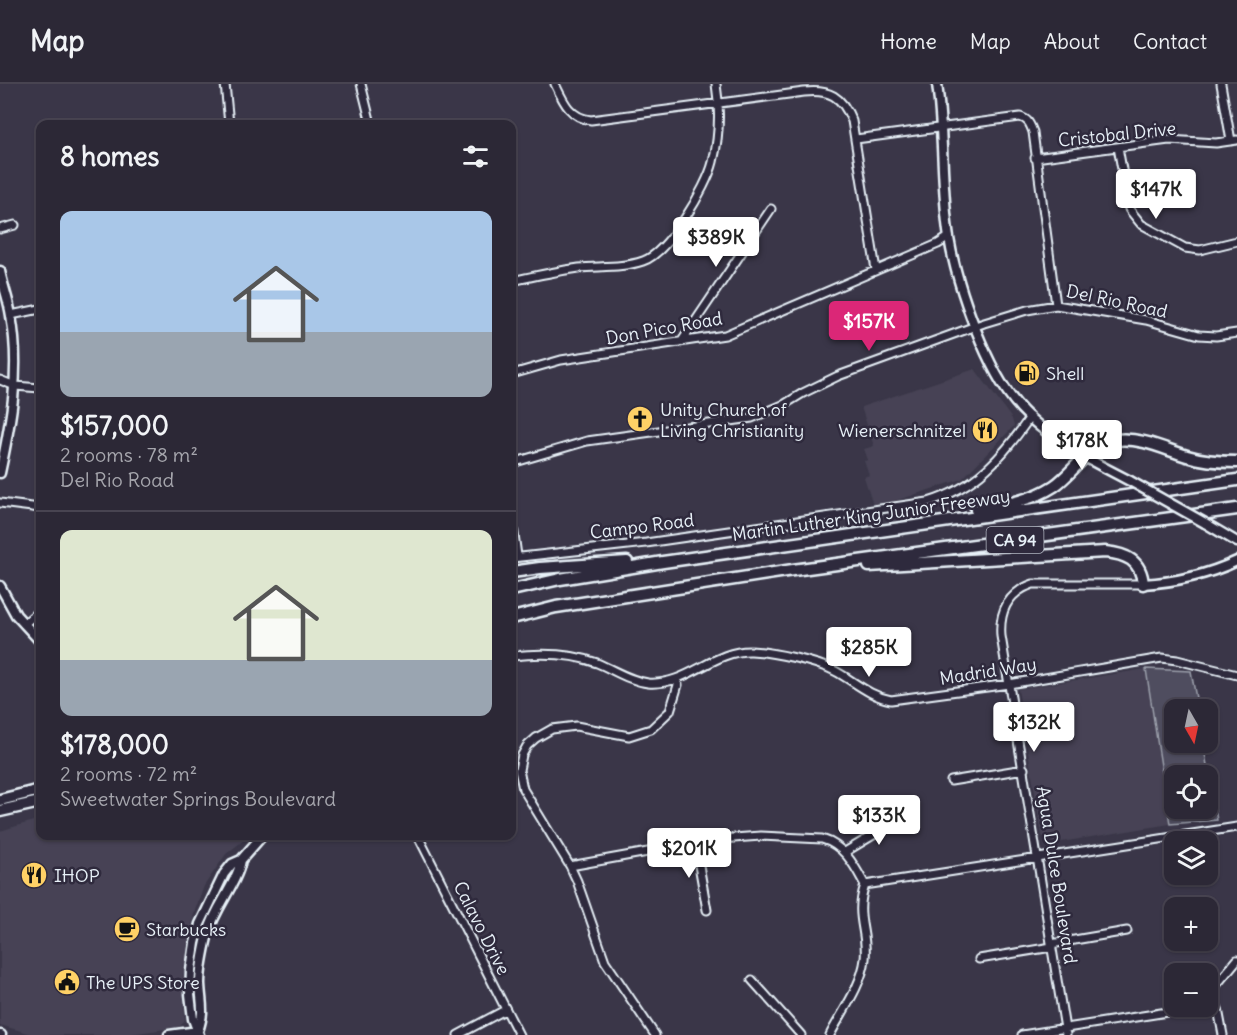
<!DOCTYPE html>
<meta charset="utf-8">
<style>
:root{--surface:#2c2836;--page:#34303e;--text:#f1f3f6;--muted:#a6a6ad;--line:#484451;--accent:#db2777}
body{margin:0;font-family:Delius,sans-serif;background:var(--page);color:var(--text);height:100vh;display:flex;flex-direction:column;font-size:22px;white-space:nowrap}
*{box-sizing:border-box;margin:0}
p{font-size:20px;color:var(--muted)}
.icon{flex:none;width:33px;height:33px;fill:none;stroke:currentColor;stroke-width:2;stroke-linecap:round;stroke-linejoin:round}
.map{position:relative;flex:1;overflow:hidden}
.side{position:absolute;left:36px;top:36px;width:480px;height:720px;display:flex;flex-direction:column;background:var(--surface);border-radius:12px;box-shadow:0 2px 4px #0004,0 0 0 2px var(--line)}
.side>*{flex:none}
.needle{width:39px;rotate:171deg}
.fabs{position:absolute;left:1164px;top:615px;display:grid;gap:12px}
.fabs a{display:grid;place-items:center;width:54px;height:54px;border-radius:12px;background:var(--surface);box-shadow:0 2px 4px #0004,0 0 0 2px var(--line);font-size:30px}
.price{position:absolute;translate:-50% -51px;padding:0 14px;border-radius:6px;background:#fff;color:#222;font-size:20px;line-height:39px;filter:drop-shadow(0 2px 3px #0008)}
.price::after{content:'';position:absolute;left:50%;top:36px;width:18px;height:14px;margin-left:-9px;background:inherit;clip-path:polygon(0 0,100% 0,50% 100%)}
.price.current{background:var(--accent);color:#fff}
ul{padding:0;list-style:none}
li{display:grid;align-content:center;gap:12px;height:318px;padding:0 24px}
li+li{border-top:2px solid var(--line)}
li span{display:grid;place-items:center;height:186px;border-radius:12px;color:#555}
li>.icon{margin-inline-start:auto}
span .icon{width:108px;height:108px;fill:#fffc;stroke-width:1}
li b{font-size:26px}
h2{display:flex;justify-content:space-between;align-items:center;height:72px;padding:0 24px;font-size:26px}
header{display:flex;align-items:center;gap:36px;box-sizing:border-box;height:84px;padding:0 30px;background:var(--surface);border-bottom:2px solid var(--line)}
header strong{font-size:28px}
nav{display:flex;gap:33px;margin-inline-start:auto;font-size:21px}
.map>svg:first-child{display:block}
.built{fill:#464354}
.green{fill:#504e5f;stroke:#9ca0ac;stroke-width:1.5;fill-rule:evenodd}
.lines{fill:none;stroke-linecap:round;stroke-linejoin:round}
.minor-casing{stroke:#e8f1f8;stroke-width:11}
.major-casing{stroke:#e8f1f8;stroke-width:13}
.highway-casing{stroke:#e8f1f8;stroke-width:15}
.minor{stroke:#2f2a3d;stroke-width:7}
.major{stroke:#2f2a3d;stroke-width:8}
.highway{stroke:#2f2a3d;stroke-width:10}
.major-bridge-casing{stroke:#e8f1f8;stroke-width:13;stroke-linecap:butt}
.major-bridge{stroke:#2f2a3d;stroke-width:8}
.labels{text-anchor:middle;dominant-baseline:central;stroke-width:5;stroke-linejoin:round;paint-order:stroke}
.shield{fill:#2f2a3d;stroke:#b0b5c0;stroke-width:1.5}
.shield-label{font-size:16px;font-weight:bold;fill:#e8f1f8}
.street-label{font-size:18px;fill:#e8f1f8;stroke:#2f2a3d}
.poi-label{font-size:18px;fill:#e8f1f8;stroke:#2f2a3d;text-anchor:start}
</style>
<header>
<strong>Map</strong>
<nav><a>Home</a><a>Map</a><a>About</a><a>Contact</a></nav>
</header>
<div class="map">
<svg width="1237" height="951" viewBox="0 0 1237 951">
<rect width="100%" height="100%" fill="#3a3648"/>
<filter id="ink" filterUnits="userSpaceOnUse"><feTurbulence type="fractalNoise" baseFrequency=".0167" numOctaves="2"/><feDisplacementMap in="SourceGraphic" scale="12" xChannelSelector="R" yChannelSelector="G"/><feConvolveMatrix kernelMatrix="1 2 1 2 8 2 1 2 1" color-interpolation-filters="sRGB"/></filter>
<g filter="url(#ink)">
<path class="built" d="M975 285 1012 335 1014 342 962 395 874 424 864 393 869 391 864 377 868 376 864 365 874 362 861 323Z
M1146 585 1170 740 1055 759 1042 752 1018 605Z
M40 735V752H249L226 770 204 802 194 829 183 895 185 937 179 943 124 951H35L0 941V747Z"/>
<path class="green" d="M1146 585 1191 587 1198 625 1174 626V658L1203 659 1217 736 1170 740ZM1174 692H1208V724H1174Z"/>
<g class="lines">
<defs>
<path id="minor" d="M225 0 229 40
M361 0 371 40
M555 0C563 17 570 34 591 36L804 8C829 5 842 12 852 37L876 186
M1221 0 1231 57
M856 55 1020 33C1028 35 1030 40 1033 48L1056 221
M1118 63 1129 125 1141 140 1185 164 1200 166 1237 157
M1035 74 1169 56 1216 59 1237 56
M0 145 15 141
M512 197C534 192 557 187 579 184 600 182 623 184 643 177 668 169 707 103 713 78 719 53 720 25 716 0
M11 231 40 225
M682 257 771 125
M512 290 561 276 725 251 938 160 949 153
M0 296 15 302 40 304
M512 379 587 357 752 334 785 320 803 309 838 292 984 239 1027 226 1056 221 1146 236 1199 251 1216 252 1237 249
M0 419 40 424
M512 435 517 472
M512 474 646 459 928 418C975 404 1003 373 1030 333
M24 540 40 526
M512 572C539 569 571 569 597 579 614 586 630 597 648 599 687 602 713 566 751 567 773 568 815 577 835 587 854 597 869 612 891 616L1009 600 1162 574 1177 576 1237 591
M951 697 1024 685
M418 752 519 951
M695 759 707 826
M845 768 885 744 890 734
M570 782 720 755 761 752 822 755C845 762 854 781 865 801
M1051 860 1127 847
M979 875 1052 863
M752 896 801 951
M1211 908 1218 925 1223 951
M1208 911 1237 876
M458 951 505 926
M655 951 605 877 577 797 570 782 523 705 519 686 522 671 527 662 536 654 552 645 576 642 629 652 651 645 670 627 678 601 677 595
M830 951C842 928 862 901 865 875 868 847 854 833 865 801L1237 743
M1022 951 1180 926 1187 922
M1066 951 1001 552C999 527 1009 508 1033 500H1143"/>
<path id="major" d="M937 0C944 51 941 103 949 154 955 190 967 225 981 258 993 286 1007 313 1030 334 1059 361 1095 379 1130 397
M0 187C3 202 9 217 11 232 21 286 11 337 0 389
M1205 439 1237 458
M1143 500C1176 498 1207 491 1237 477
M0 502 16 531 40 557
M198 947C205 927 201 920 200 900 200 883 204 866 208 849 215 823 237 800 241 776
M0 951H1
M169 951 198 947
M199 951 193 935 190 910 191 886 195 859 200 840 224 790 232 780 241 776 262 752"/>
<path id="highway" d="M976 426C1003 421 1031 417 1054 402 1075 388 1088 360 1116 356 1141 353 1164 365 1187 372 1203 377 1221 378 1237 378
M869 482 1105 468C1126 470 1141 476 1143 500
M512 488 540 484 627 478
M512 506 560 495 663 478 1237 396
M512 534 556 523 793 486 1237 425
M0 716 40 706
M0 727 40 718"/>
</defs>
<use href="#minor" class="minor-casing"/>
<use href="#major" class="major-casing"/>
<use href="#highway" class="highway-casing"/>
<use href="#minor" class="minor"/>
<use href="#major" class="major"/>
<use href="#highway" class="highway"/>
<defs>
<path id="major-bridge" d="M1130 397 1205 439"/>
</defs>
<use href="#major-bridge" class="major-bridge-casing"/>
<use href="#major-bridge" class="major-bridge"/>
</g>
</g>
<defs>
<symbol id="fuel-disc" viewBox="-11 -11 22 22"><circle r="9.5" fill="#ffd166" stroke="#2f2a3d"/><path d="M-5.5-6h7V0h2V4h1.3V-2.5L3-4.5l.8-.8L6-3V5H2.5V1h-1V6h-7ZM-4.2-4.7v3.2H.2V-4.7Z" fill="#111"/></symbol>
<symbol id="church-disc" viewBox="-11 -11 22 22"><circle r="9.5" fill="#ffd166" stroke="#2f2a3d"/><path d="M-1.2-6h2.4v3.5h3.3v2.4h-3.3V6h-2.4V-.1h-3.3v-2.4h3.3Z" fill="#111"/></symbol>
<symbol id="restaurant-disc" viewBox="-11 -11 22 22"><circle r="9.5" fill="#ffd166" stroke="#2f2a3d"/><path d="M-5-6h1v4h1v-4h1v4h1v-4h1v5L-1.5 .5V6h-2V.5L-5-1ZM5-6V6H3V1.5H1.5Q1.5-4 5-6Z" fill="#111"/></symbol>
<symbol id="cafe-disc" viewBox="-11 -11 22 22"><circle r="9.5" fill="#ffd166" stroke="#2f2a3d"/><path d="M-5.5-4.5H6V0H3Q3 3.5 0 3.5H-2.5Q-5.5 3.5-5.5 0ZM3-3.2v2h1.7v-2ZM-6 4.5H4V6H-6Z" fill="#111"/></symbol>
<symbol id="civic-disc" viewBox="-11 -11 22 22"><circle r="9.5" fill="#ffd166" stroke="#2f2a3d"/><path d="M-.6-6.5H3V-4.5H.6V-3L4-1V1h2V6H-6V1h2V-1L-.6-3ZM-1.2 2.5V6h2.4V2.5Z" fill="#111"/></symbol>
</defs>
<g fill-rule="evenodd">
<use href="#fuel-disc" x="1012" y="274" width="30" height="30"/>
<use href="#church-disc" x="625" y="320" width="30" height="30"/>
<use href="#restaurant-disc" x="970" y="331" width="30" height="30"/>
<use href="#restaurant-disc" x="19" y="776" width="30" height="30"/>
<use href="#cafe-disc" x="112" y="830" width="30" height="30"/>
<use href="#civic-disc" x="52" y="883" width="30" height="30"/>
</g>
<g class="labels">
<rect class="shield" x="986.5" y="443" width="57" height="26" rx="4.5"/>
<g class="shield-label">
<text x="1015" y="456">CA 94</text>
</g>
<g class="street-label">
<text transform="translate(1117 50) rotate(-6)">Cristobal Drive</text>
<text transform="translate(1117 217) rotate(12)">Del Rio Road</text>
<text transform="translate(664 244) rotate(-10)">Don Pico Road</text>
<text transform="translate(871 431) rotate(-8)">Martin Luther King Junior Freeway</text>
<text transform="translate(642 442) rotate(-7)">Campo Road</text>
<text transform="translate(988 587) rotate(-9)">Madrid Way</text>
<text transform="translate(1057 791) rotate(81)">Agua Dulce Boulevard</text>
<text transform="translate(482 844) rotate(63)">Calavo Drive</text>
</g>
<g class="poi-label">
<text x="1046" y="289">Shell</text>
<text x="660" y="325">Unity Church of<tspan x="660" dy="21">Living Christianity</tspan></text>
<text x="966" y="346" text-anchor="end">Wienerschnitzel</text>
<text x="54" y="791">IHOP</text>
<text x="146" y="845">Starbucks</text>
<text x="86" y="898">The UPS Store</text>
</g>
</g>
</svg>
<div class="fabs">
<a><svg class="needle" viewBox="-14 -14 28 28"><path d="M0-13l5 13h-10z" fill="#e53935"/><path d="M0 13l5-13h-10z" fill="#a6a6ad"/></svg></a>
<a><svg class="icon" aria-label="locate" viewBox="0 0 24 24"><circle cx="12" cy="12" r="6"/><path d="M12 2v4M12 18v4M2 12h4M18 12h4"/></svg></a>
<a><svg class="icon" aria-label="layers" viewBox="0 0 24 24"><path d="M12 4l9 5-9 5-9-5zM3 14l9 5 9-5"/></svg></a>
<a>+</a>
<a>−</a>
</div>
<b class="price" style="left:1156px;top:136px">$147K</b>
<b class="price" style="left:716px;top:184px">$389K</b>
<b class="price current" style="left:869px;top:268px">$157K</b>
<b class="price" style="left:1082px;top:387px">$178K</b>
<b class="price" style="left:869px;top:594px">$285K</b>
<b class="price" style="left:1034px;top:669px">$132K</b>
<b class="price" style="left:879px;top:762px">$133K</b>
<b class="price" style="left:689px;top:795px">$201K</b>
<section class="side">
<h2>8 homes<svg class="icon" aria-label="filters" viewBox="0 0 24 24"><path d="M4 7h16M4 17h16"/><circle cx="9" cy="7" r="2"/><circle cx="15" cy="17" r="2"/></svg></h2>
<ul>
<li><span style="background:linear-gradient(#a9c7e8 65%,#9aa5b1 0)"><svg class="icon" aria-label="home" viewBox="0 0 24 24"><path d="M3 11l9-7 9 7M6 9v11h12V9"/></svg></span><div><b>$157,000</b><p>2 rooms · 78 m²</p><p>Del Rio Road</p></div></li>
<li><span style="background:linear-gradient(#dfe7d0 70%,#9aa5b1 0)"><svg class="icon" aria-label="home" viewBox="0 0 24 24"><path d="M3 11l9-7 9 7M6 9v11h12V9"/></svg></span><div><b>$178,000</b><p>2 rooms · 72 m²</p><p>Sweetwater Springs Boulevard</p></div></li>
</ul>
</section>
</div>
